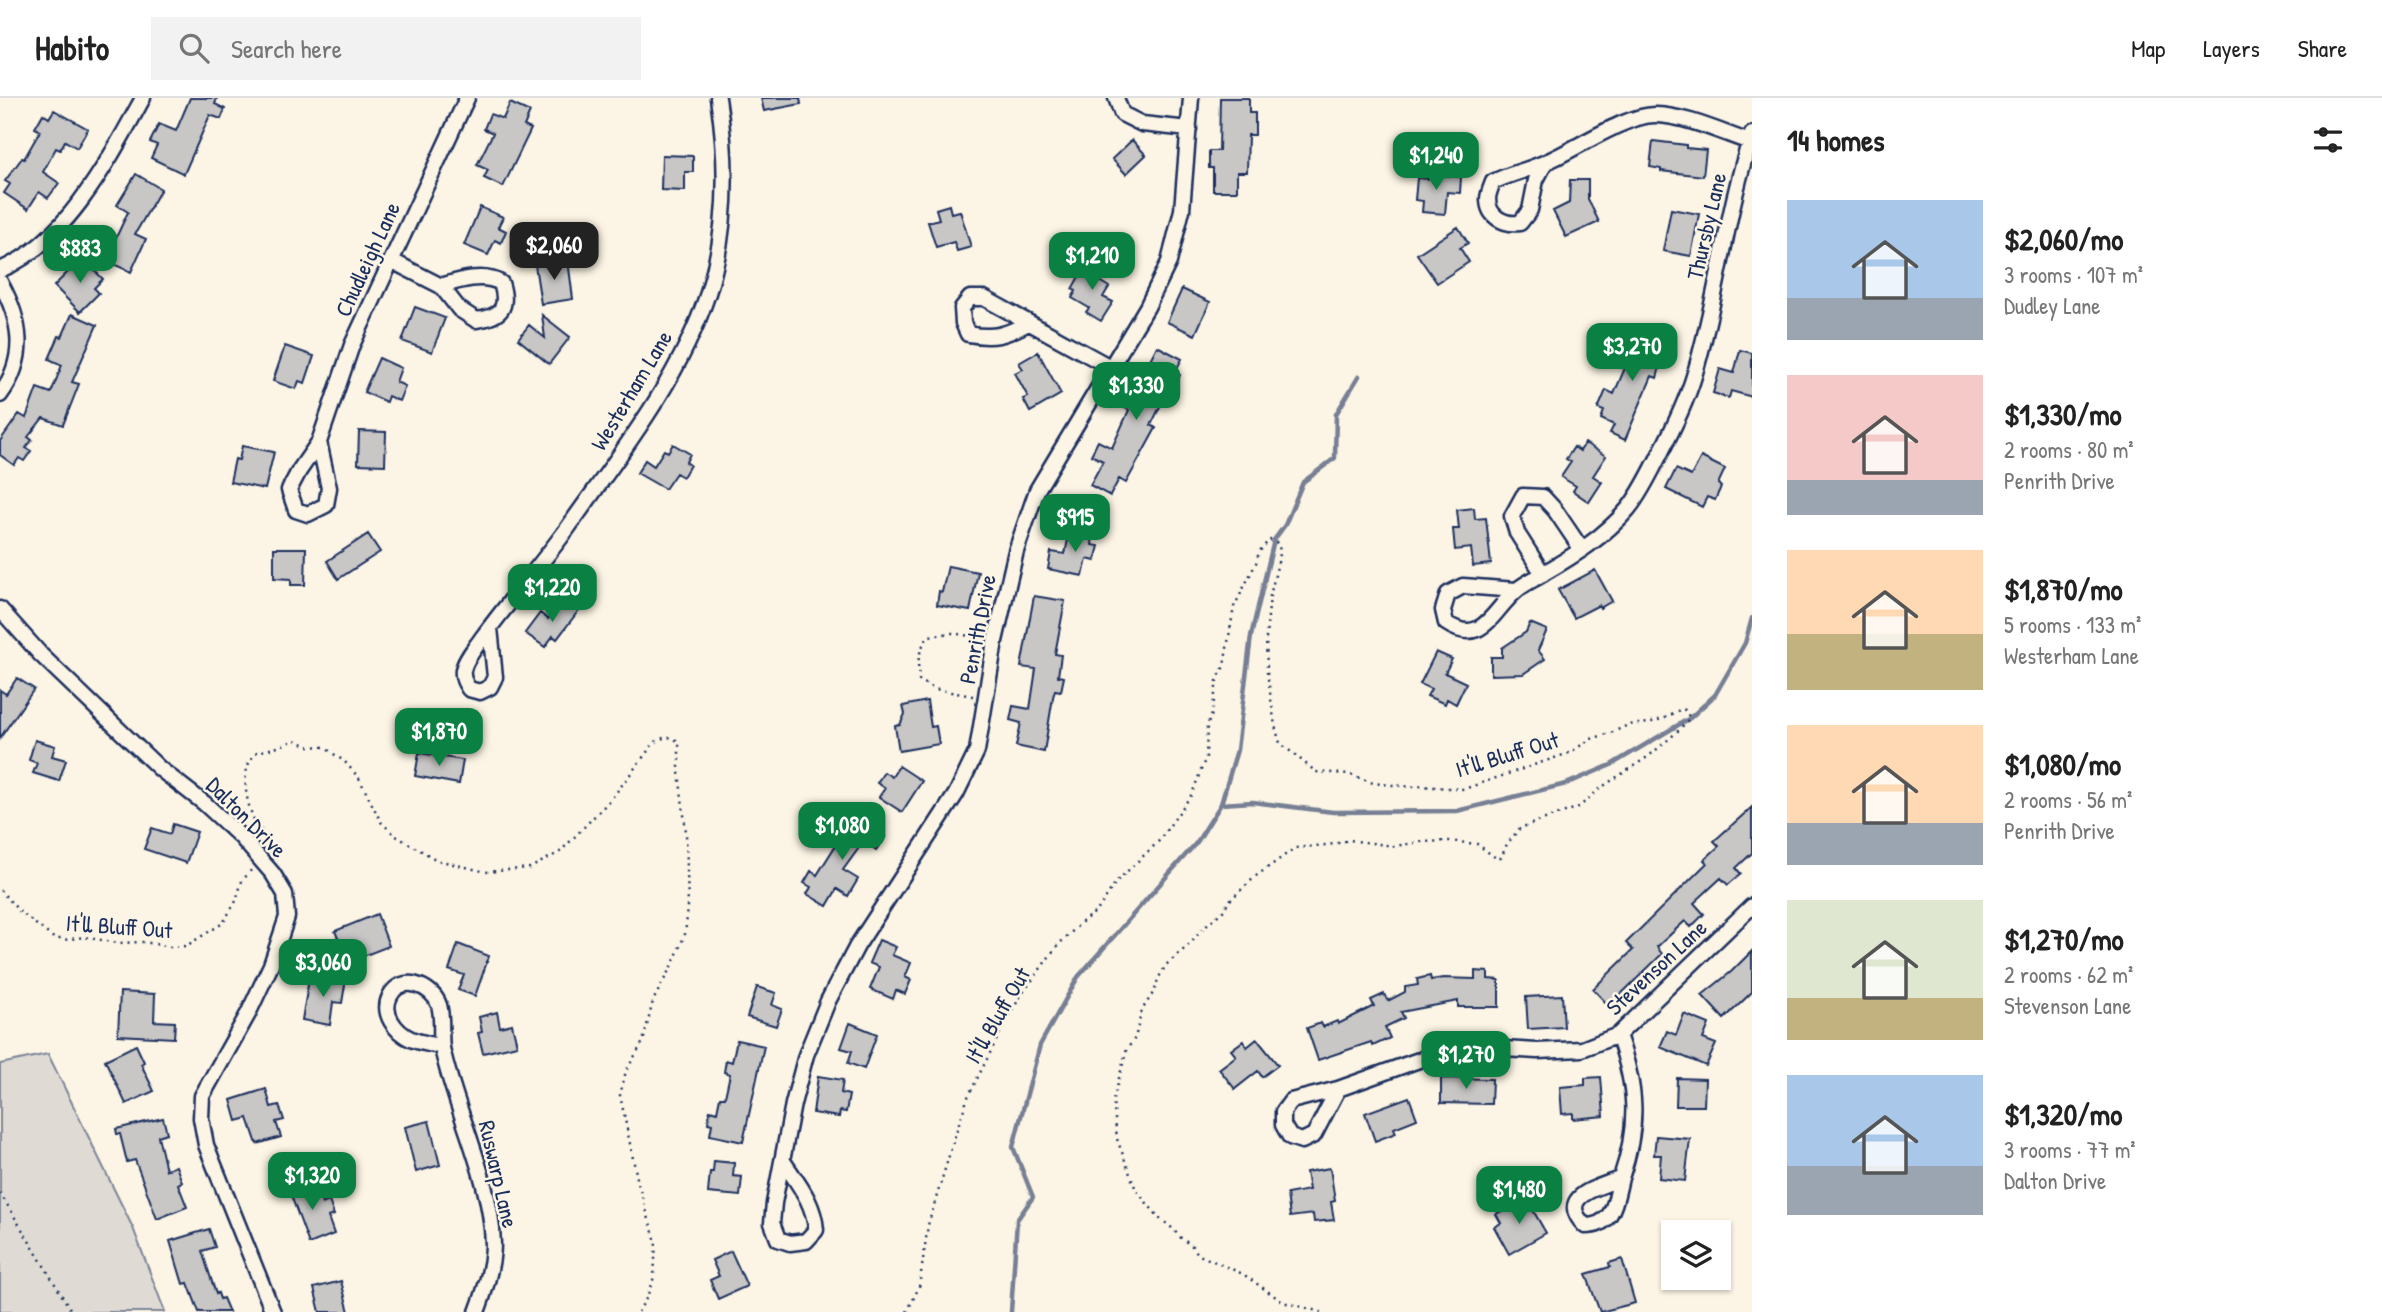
<!DOCTYPE html>
<meta charset="utf-8">
<style>
:root{--surface:#fff;--page:#f2f2f2;--text:#222;--muted:#767676;--line:#e0e0e0;--accent:#0b8043}
body{margin:0;font-family:"Patrick Hand",sans-serif;background:var(--page);color:var(--text);height:100vh;display:flex;flex-direction:column;font-size:26px;white-space:nowrap}
*{box-sizing:border-box;margin:0}
p{font-size:23px;color:var(--muted)}
.icon{flex:none;width:38px;height:38px;fill:none;stroke:currentColor;stroke-width:2;stroke-linecap:round;stroke-linejoin:round}
.map{position:relative;flex:1;overflow:hidden}
.details{display:flex;flex-direction:column;background:var(--surface);width:630px}
.details>*{flex:none}
.tools{position:absolute;left:1661px;top:1122px;display:grid;gap:14px}
.tools a{display:grid;place-items:center;width:70px;height:70px;border-radius:0px;background:var(--surface);box-shadow:0 2px 5px #0004;font-size:35px}
.price{position:absolute;translate:-50% -60px;padding:0 16px;border-radius:14px;background:var(--accent);color:#fff;font-size:23px;line-height:46px;filter:drop-shadow(0 2px 4px #0008)}
.price::after{content:'';position:absolute;left:50%;top:42px;width:21px;height:16px;margin-left:-10px;background:inherit;clip-path:polygon(0 0,100% 0,50% 100%)}
.price.on{background:#222;color:#fff}
ul{padding:0;list-style:none}
li{display:flex;align-items:center;gap:21px;height:175px;padding:0 35px}
li span{display:grid;place-items:center;flex:none;width:196px;height:140px;border-radius:0px;color:#555}
li>.icon{margin-inline-start:auto}
span .icon{width:84px;height:84px;fill:#fffc;stroke-width:1}
li b{font-size:30px}
h2{display:flex;justify-content:space-between;align-items:center;height:84px;padding:0 35px;font-size:30px}
header{display:flex;align-items:center;gap:42px;box-sizing:border-box;height:98px;padding:0 35px;background:var(--surface);border-bottom:2px solid var(--line)}
header strong{font-size:33px}
nav{display:flex;gap:38px;margin-inline-start:auto;font-size:24px}
.search{width:490px;height:63px;background:var(--page);display:flex;align-items:center;gap:18px;box-sizing:border-box;padding:0 24px;border-radius:0px;color:var(--muted);font-size:26px}
main{display:flex;flex:1;min-height:0}
.map>svg:first-child{display:block}
.green{fill:#dfdbd4;stroke:#7d8599;stroke-width:2}
.lines{fill:none;stroke-linecap:round;stroke-linejoin:round}
.stream{stroke:#767f94;stroke-width:4.5}
.building{fill:#c8c7c6;stroke:#1b2f5e;stroke-width:2}
.minor-casing{stroke:#1b2f5e;stroke-width:19}
.path{stroke:#1b2f5e;stroke-width:2.5;stroke-dasharray:2 5;stroke-linecap:butt}
.minor{stroke:#fcf5e5;stroke-width:14}
.labels{text-anchor:middle;dominant-baseline:central;stroke-width:5;stroke-linejoin:round;paint-order:stroke}
.street-label{font-size:23px;fill:#1b2f5e;stroke:#fcf5e5}
</style>
<header>
<strong>Habito</strong>
<div class="search"><svg class="icon" aria-label="search" viewBox="0 0 24 24"><circle cx="10" cy="10" r="6"/><path d="M15 15l6 6"/></svg>Search here</div>
<nav><a>Map</a><a>Layers</a><a>Share</a></nav>
</header>
<main>
<div class="map">
<svg width="1752" height="1214" viewBox="0 0 1752 1214">
<rect width="100%" height="100%" fill="#fcf5e5"/>
<filter id="ink" filterUnits="userSpaceOnUse"><feTurbulence type="fractalNoise" baseFrequency=".0143" numOctaves="2"/><feDisplacementMap in="SourceGraphic" scale="14" xChannelSelector="R" yChannelSelector="G"/><feConvolveMatrix kernelMatrix="1 2 1 2 8 2 1 2 1" color-interpolation-filters="sRGB"/></filter>
<g filter="url(#ink)">
<path class="green" d="M48 956 133 1130 165 1214H0V966Z"/>
<g class="lines">
<path class="stream" d="M1221 706 1253 704 1333 714 1457 713 1566 686 1611 667 1690 620 1715 597 1745 545 1752 520
M1011 1214 1017 1122 1033 1099 1013 1049 1040 947 1078 879 1197 744 1221 706 1237 652 1251 538 1274 442 1285 427 1303 384 1335 360 1336 316 1359 278"/>
</g>
<path class="building" d="M190 0H217L215 6 225 11 221 21 210 17 184 76 151 60 157 47 150 44 159 26 176 33Z
M761 0H800L801 6 764 13Z
M1220 0H1249V15H1255V37H1248L1247 74H1237V93H1213V70H1209V53H1219Z
M510 5 530 14 524 28 531 31 503 89 484 80 488 72 477 67 493 35 484 31 490 16 503 21Z
M54 12 88 31 77 50 65 43 60 52 56 50 43 74 59 85 48 100 39 94 28 111 4 95 10 86 5 83 22 60 24 61 40 33 35 30 43 16 49 20Z
M1132 42 1146 57 1126 76 1112 61Z
M1653 43 1686 47V50L1706 52 1703 78 1661 73V71L1650 69Z
M662 57 693 58V74H685V93L661 92Z
M136 76 161 91 135 136 146 141 131 174 93 157 100 140 113 146 128 114 117 107Z
M1428 76 1461 79 1460 95 1447 94 1445 116 1422 114 1423 103 1415 102 1417 80 1428 81Z
M1570 82H1588V101L1599 124 1566 139 1553 113 1569 105Z
M949 107 951 115 960 113 971 149 957 153 954 144 936 149 928 124 939 121 936 111Z
M480 109 503 119 498 129 506 133 501 145 495 142 488 157 464 147Z
M1671 111 1699 116 1691 158 1663 153Z
M1458 129 1468 145 1460 150 1469 164 1437 185 1417 156Z
M82 160 103 181 94 190 99 195 80 214 54 188Z
M568 162 573 201 541 206 535 167Z
M1086 166 1105 177 1101 184 1109 189 1103 199 1113 204 1101 223 1086 214 1089 210 1072 200 1076 193 1072 191Z
M1182 191 1210 204 1195 237 1167 224Z
M415 209 445 220 432 254 402 243Z
M72 216 97 227 72 284 79 286 63 327 43 320 28 339 32 342 26 350 31 353 24 363 19 360 14 367 0 357V343L19 316 26 320 37 290 51 295 62 267 49 261 59 238 62 239Z
M542 217 570 239 549 266 518 241 529 227 545 240Z
M1632 233 1662 242 1657 261 1662 262 1657 280 1652 278 1625 342 1610 335 1614 327 1601 321 1604 313 1598 311 1606 292 1614 296 1625 270 1618 268 1623 254 1626 255Z
M285 248 314 258 305 285 299 283 296 291 273 283Z
M1157 248 1182 261 1175 274 1180 277 1174 290 1170 288 1151 327 1156 330 1126 385 1119 381 1110 398 1090 387 1103 363 1091 357 1098 343 1112 350 1129 312 1121 308 1129 293 1133 295Z
M1740 252 1752 255V299L1731 293 1729 300 1713 295 1720 271 1734 275Z
M1038 254 1061 296 1030 314 1023 301 1028 299 1015 275 1023 271 1019 265Z
M379 260 401 270 396 284 405 288 399 303 388 298 386 304 364 294Z
M359 333 386 334 385 367 358 366Z
M1585 345 1606 358 1593 378 1602 384 1589 404 1573 393 1576 388 1561 379 1571 364 1566 361 1574 349 1580 353Z
M673 346 690 356 686 364 690 367 683 379 676 375 665 391 637 375 645 362 654 368 664 352 668 354Z
M242 348 274 354 265 391 230 384 235 361 239 362Z
M1701 359 1725 371 1718 386 1721 389 1715 402 1707 399 1702 409 1666 391 1676 371 1691 378Z
M1474 410 1475 421 1486 420 1491 466 1473 468 1471 450 1455 452 1453 431H1459L1457 412Z
M1070 432 1093 437 1092 447 1099 448 1095 463 1087 461 1083 478 1048 471 1051 454 1065 456Z
M368 436 380 454 338 481 327 463Z
M274 450H306L305 487H291V481L274 480Z
M948 468 978 474 970 513 937 507 939 493 942 494Z
M1595 472 1612 503 1600 510 1599 507 1574 520 1558 492Z
M1034 498 1065 503 1055 556 1061 557 1058 578 1064 579 1061 593 1055 592 1053 599 1044 654 1016 648 1021 625 1010 622 1013 608 1030 611 1036 571 1021 569Z
M563 501 579 512 557 541 553 538 545 549 525 535 540 515 548 521Z
M1530 525 1547 532 1538 552 1545 561 1523 576 1491 577V559H1502V550L1526 534Z
M1436 554 1452 561 1445 575 1466 585 1456 606 1447 601 1445 606 1427 598 1431 591 1420 586Z
M17 580 34 591 0 640V592L6 596Z
M927 603 931 629 936 628 939 646 899 653 895 628 900 627 905 616 903 608Z
M35 642 55 648 52 658 66 662 59 683 33 675 37 665 29 662Z
M419 655 463 662 459 686 415 678Z
M899 668 922 683 902 714 879 699 885 690 877 685 884 674 892 679Z
M1752 709V755L1736 770 1741 776 1728 787 1721 780 1694 805 1704 816 1691 829 1685 823 1657 849 1662 856 1609 908 1593 891 1633 852 1626 845 1707 765 1704 762 1719 748 1714 743Z
M854 718 885 739 876 752 864 743 843 772 858 781 848 798 837 791 827 808 807 796 811 789 804 785 811 773 817 777Z
M173 726 197 734 186 765 144 751 152 730 170 736Z
M377 816 389 848 348 864 335 833Z
M879 842 896 849 892 857 911 865 905 879 911 882 905 896 896 892 893 901 870 891 879 869 869 865Z
M458 846 489 858 475 898 458 892 464 877 449 872Z
M1752 853V894L1724 921 1702 897 1731 874Z
M1475 873 1488 874V881L1499 882V909H1458V903L1401 914 1404 920 1385 929 1390 940 1373 948 1371 944 1318 962 1307 930 1321 925 1323 929 1337 923 1338 926 1374 908 1371 902 1384 896 1388 903 1405 894V889L1418 887 1417 881 1430 878 1431 882 1443 880 1475 881Z
M329 878 346 881 342 905 333 904 330 927 302 922 309 881 328 884Z
M757 889 776 895 772 907 782 911 776 928 747 919Z
M120 894 155 896 154 923 175 924 174 940 118 937Z
M1562 897 1564 929 1528 931 1526 899Z
M497 914 500 929 512 926 517 947 483 955 478 935 482 934 479 919Z
M1684 916 1709 926 1703 941 1716 946 1706 968 1660 949 1667 933 1676 937Z
M850 925 877 936 864 971 848 965 852 953 841 950Z
M1257 941 1278 967 1262 979 1258 973 1235 991 1219 971 1236 958 1231 952 1243 943 1247 949Z
M737 942 764 948 743 1044 710 1037 712 1026 708 1025 710 1012 717 1014 720 999H725L730 976 724 974 726 962 732 964Z
M136 947 144 964 141 966 154 993 126 1006 105 962Z
M818 978 843 982 841 995 849 997 846 1014 840 1013 839 1019 813 1015Z
M1601 979 1604 1018 1573 1021V1015L1562 1016 1560 989 1585 987V980Z
M1441 980 1492 981 1491 1006 1441 1005Z
M1677 980 1705 981 1704 1008H1676Z
M266 991 271 1009 279 1007 284 1022 276 1024 281 1039 257 1046 248 1020 237 1023 231 1002Z
M1409 999 1417 1021 1394 1030 1396 1035 1375 1043 1365 1015Z
M163 1020 167 1035 158 1038 166 1072 176 1068 182 1084 178 1086 187 1109 157 1121 135 1062 127 1064 120 1036H117L116 1031Z
M429 1023 440 1067 416 1074 405 1029Z
M1656 1038 1690 1041 1685 1083 1659 1080 1661 1057H1654Z
M714 1063 734 1065 733 1078 742 1079 740 1098 708 1095 710 1074H713Z
M1330 1070 1335 1103 1331 1104 1334 1122 1314 1124 1313 1116 1290 1119 1287 1096 1309 1092 1306 1074Z
M313 1083 322 1106 329 1103 334 1117 328 1119 334 1136 309 1146 289 1092Z
M1526 1100 1546 1135 1509 1156 1494 1129 1501 1125 1496 1116Z
M209 1131 215 1149 202 1153 216 1196 218 1195 220 1201 223 1200 229 1214H199L188 1185 183 1186 170 1143Z
M731 1153 747 1188 718 1201 710 1182 719 1178 712 1162Z
M1622 1161 1635 1205 1600 1214 1586 1176 1610 1169 1609 1165Z
M341 1183 349 1214H320L314 1190Z"/>
<g class="lines">
<defs>
<path id="minor" d="M1116 0 1122 16 1142 26 1189 31
M1545 65 1536 82 1530 112 1520 125C1504 127 1488 119 1488 101 1488 96 1491 89 1493 84 1511 75 1530 72 1548 63 1576 51 1627 16 1656 17 1687 18 1720 34 1750 44
M392 163 441 188 459 211 476 222C501 219 509 210 501 185 483 175 460 182 441 188
M0 172C67 144 110 60 143 0
M0 184C21 222 28 259 0 297
M1028 225C1006 237 994 241 968 236L963 225 962 210 970 200H984L1110 269
M319 344 329 390 326 407 308 416 296 412 289 392 299 373 319 344 352 247 467 0
M1543 476 1517 435 1512 418 1523 398 1543 399 1555 412 1582 452
M1516 492 1463 488 1448 496 1443 512 1446 525C1483 550 1493 511 1517 492 1525 485 1535 481 1544 475 1575 457 1604 439 1628 411 1641 395 1651 374 1660 356 1673 331 1686 305 1694 278 1718 199 1726 115 1752 36
M0 511 41 557 160 671 204 705 241 739 273 776 285 796 287 819 271 867 248 916 202 998 201 1020 206 1047 273 1214
M490 530 495 579 490 589 480 594 469 591C465 585 462 580 463 572 465 561 476 549 482 540 509 503 540 468 567 431 620 356 679 283 708 195 728 132 728 64 718 0
M1618 937C1637 990 1639 1027 1621 1080 1600 1090 1555 1097 1585 1128 1614 1128 1615 1104 1621 1080
M442 949C432 946 420 945 411 941 396 934 381 916 390 898 401 876 432 887 439 907 443 920 440 936 442 950 456 1015 491 1079 493 1146 493 1169 485 1193 477 1214
M1338 991 1314 1037 1302 1043 1290 1039 1283 1027V1014L1291 1003 1338 991 1444 953 1485 950 1537 953 1582 951 1618 937 1752 808
M783 1063C798 1086 814 1104 816 1132L806 1143 790 1145 778 1141 772 1125 774 1105 793 1006 806 957 828 903 857 848 956 696 977 653 995 543 1016 453 1037 392 1147 209 1169 164 1182 112 1191 0"/>
</defs>
<use href="#minor" class="minor-casing"/>
<path class="path" d="M973 598 934 591 919 582C917 564 918 552 929 538L952 535 981 540
M267 746C265 734 256 728 252 717 245 698 240 669 257 654L278 649 295 642 308 648 324 649 345 664 359 680 381 724 396 738 437 762 486 774 530 770 560 754 612 700 654 645C662 639 672 636 679 645V674L686 734 688 810 685 836 675 861 653 903 643 944 626 973 620 997 638 1085 656 1144 654 1179 647 1199 638 1214
M0 792 19 813 52 839 64 842 84 839 118 845 144 844 171 849 186 848 223 825 236 803 242 783 252 771
M0 1095 72 1214
M907 1214 919 1189 928 1127 958 1028 968 999 1006 923 1022 896 1057 848 1084 822 1097 813 1116 784 1158 744 1192 696 1206 659 1207 628 1212 616 1217 583 1224 568 1234 509 1256 465 1259 454 1269 442H1274L1279 447 1280 456 1270 498 1266 539 1267 574 1275 628 1280 645 1316 674 1349 676 1373 685 1412 689 1419 688 1464 691 1569 655 1591 641 1613 634 1628 627 1649 625 1665 620 1681 611 1685 612 1690 620 1677 634 1649 658 1602 689 1579 709 1520 730 1507 746 1501 760H1496L1477 746 1449 743 1421 744 1394 748 1349 742 1335 746 1295 750 1256 778 1229 803 1224 812 1204 829 1191 845 1166 867 1158 881 1155 892 1142 912 1135 940 1127 951 1113 1002 1117 1041 1136 1092 1161 1122 1169 1127 1181 1140 1192 1148 1199 1157 1243 1176 1283 1204 1321 1214"/>
<use href="#minor" class="minor"/>
</g>
</g>
<g class="labels">
<g class="street-label">
<text transform="translate(1706 128) rotate(-77)">Thursby Lane</text>
<text transform="translate(367 161) rotate(-65)">Chudleigh Lane</text>
<text transform="translate(631 292) rotate(-59)">Westerham Lane</text>
<text transform="translate(977 531) rotate(-79)">Penrith Drive</text>
<text transform="translate(1507 656) rotate(-17)">It'll Bluff Out</text>
<text transform="translate(247 719) rotate(45)">Dalton Drive</text>
<text transform="translate(119 828) rotate(4)">It'll Bluff Out</text>
<text transform="translate(1656 869) rotate(-43)">Stevenson Lane</text>
<text transform="translate(997 917) rotate(-60)">It'll Bluff Out</text>
<text transform="translate(499 1076) rotate(77)">Ruswarp Lane</text>
</g>
</g>
</svg>
<div class="tools">
<a><svg class="icon" aria-label="layers" viewBox="0 0 24 24"><path d="M12 4l9 5-9 5-9-5zM3 14l9 5 9-5"/></svg></a>
</div>
<b class="price" style="left:1436px;top:94px">$1,240</b>
<b class="price on" style="left:554px;top:184px">$2,060</b>
<b class="price" style="left:80px;top:187px">$883</b>
<b class="price" style="left:1092px;top:194px">$1,210</b>
<b class="price" style="left:1632px;top:285px">$3,270</b>
<b class="price" style="left:1136px;top:324px">$1,330</b>
<b class="price" style="left:1075px;top:456px">$915</b>
<b class="price" style="left:552px;top:526px">$1,220</b>
<b class="price" style="left:439px;top:670px">$1,870</b>
<b class="price" style="left:842px;top:764px">$1,080</b>
<b class="price" style="left:323px;top:901px">$3,060</b>
<b class="price" style="left:1466px;top:993px">$1,270</b>
<b class="price" style="left:312px;top:1114px">$1,320</b>
<b class="price" style="left:1519px;top:1128px">$1,480</b>
</div>
<section class="details">
<h2>14 homes<svg class="icon" aria-label="filters" viewBox="0 0 24 24"><path d="M4 7h16M4 17h16"/><circle cx="9" cy="7" r="2"/><circle cx="15" cy="17" r="2"/></svg></h2>
<ul>
<li><span style="background:linear-gradient(#a9c7e8 70%,#9aa5b1 0)"><svg class="icon" aria-label="home" viewBox="0 0 24 24"><path d="M3 11l9-7 9 7M6 9v11h12V9"/></svg></span><div><b>$2,060/mo</b><p>3 rooms · 107 m²</p><p>Dudley Lane</p></div></li>
<li><span style="background:linear-gradient(#f6c9c9 75%,#9aa5b1 0)"><svg class="icon" aria-label="home" viewBox="0 0 24 24"><path d="M3 11l9-7 9 7M6 9v11h12V9"/></svg></span><div><b>$1,330/mo</b><p>2 rooms · 80 m²</p><p>Penrith Drive</p></div></li>
<li><span style="background:linear-gradient(#ffd9b3 60%,#c2b280 0)"><svg class="icon" aria-label="home" viewBox="0 0 24 24"><path d="M3 11l9-7 9 7M6 9v11h12V9"/></svg></span><div><b>$1,870/mo</b><p>5 rooms · 133 m²</p><p>Westerham Lane</p></div></li>
<li><span style="background:linear-gradient(#ffd9b3 70%,#9aa5b1 0)"><svg class="icon" aria-label="home" viewBox="0 0 24 24"><path d="M3 11l9-7 9 7M6 9v11h12V9"/></svg></span><div><b>$1,080/mo</b><p>2 rooms · 56 m²</p><p>Penrith Drive</p></div></li>
<li><span style="background:linear-gradient(#dfe7d0 70%,#c2b280 0)"><svg class="icon" aria-label="home" viewBox="0 0 24 24"><path d="M3 11l9-7 9 7M6 9v11h12V9"/></svg></span><div><b>$1,270/mo</b><p>2 rooms · 62 m²</p><p>Stevenson Lane</p></div></li>
<li><span style="background:linear-gradient(#a9c7e8 65%,#9aa5b1 0)"><svg class="icon" aria-label="home" viewBox="0 0 24 24"><path d="M3 11l9-7 9 7M6 9v11h12V9"/></svg></span><div><b>$1,320/mo</b><p>3 rooms · 77 m²</p><p>Dalton Drive</p></div></li>
</ul>
</section>
</main>
